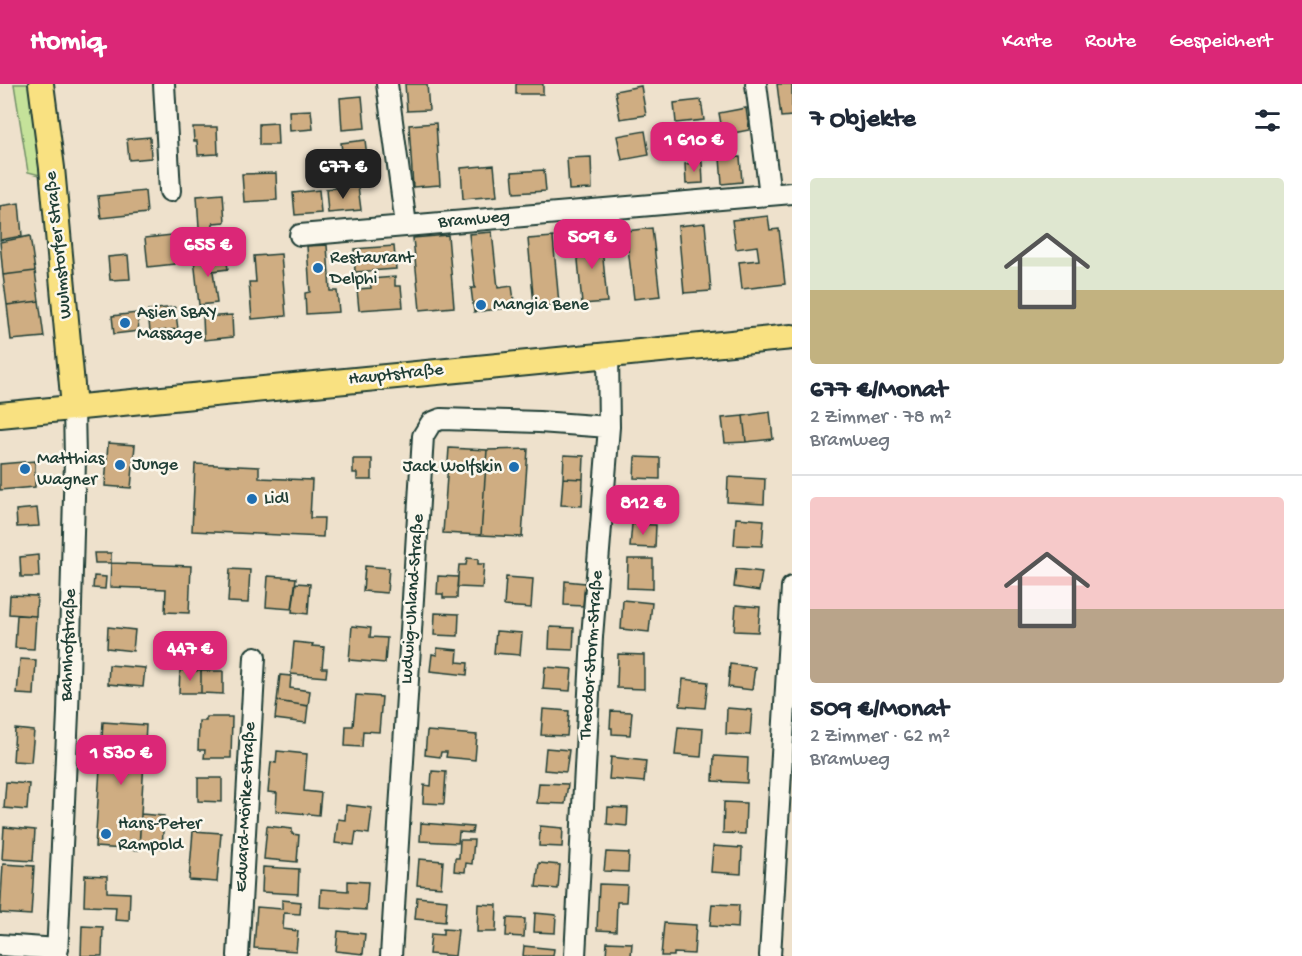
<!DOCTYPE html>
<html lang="de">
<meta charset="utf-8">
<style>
:root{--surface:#fff;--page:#f6f6f7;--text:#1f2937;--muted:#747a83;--line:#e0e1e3;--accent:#db2777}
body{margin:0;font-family:"Gochi Hand",sans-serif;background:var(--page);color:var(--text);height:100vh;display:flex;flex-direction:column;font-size:22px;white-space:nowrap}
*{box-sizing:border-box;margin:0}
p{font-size:20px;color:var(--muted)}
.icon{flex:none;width:33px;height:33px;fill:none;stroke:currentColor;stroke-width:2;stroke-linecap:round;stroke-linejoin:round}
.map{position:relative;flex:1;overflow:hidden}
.details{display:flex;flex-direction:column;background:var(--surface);width:510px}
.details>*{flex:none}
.price{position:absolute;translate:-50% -51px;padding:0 14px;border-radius:12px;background:var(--accent);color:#fff;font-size:20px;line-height:39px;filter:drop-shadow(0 2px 3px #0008)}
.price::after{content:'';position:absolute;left:50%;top:36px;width:18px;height:14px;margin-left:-9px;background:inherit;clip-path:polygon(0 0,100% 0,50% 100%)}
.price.current{background:#222;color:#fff}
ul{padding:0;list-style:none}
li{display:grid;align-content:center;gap:12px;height:318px;padding:0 18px}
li+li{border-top:2px solid var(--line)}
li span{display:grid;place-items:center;height:186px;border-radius:6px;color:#555}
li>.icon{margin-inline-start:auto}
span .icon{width:108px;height:108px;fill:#fffc;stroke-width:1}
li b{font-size:26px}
h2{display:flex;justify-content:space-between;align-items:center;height:72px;padding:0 18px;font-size:26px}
header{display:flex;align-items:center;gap:36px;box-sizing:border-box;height:84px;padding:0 30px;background:var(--accent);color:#fff}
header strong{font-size:28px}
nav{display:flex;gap:33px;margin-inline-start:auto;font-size:21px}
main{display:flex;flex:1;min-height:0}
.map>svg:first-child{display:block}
.green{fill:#c5e29a;stroke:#729067;stroke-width:1.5}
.building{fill:#cfad82;stroke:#1f3d34;stroke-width:1.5}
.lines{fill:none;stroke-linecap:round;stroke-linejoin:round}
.minor-casing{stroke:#1f3d34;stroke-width:24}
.major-casing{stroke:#1f3d34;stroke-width:28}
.minor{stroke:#fbf7ec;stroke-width:20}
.major{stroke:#f9e181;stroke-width:24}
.poi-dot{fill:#1f6fb2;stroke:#fbf7ec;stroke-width:2}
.labels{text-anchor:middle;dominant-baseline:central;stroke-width:5;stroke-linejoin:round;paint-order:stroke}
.street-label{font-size:18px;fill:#1f3d34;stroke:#fbf7ec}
.poi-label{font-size:18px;fill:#1f3d34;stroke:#fbf7ec;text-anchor:start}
</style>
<header>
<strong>Homiq</strong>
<nav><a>Karte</a><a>Route</a><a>Gespeichert</a></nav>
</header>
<main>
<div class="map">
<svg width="792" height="872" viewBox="0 0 792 872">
<rect width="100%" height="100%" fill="#eee1cc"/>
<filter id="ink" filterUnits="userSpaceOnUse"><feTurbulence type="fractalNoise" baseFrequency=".0167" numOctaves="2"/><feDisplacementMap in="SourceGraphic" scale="12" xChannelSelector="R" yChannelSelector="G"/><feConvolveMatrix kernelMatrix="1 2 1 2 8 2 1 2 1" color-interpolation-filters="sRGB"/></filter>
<g filter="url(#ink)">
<path class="green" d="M14 0H29L40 91 28 88Z"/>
<path class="building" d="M405 0H427L429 26 407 27Z
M516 0H543V10H516Z
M777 0H792V32L781 33Z
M641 2 646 31 620 35 615 7Z
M362 12 365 44 342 46 340 14Z
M701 16 704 36 676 39 674 19Z
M746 24 749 46 723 51 719 29Z
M311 26 313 45 290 47 289 27Z
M277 39 278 61H259V40Z
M436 39 440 101 413 103 409 41Z
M193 43H217L218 70 198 71 197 57H194Z
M716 46 719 64 709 66 706 48Z
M645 47 649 71 622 76 617 52Z
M150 53 151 74 129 76 127 55Z
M365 56 369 89 345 92 341 59Z
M591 73 592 105 569 106 567 74Z
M740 73 742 98 722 100 720 74Z
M702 78 703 99 686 100 685 80Z
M494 81 497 112 463 115 461 84Z
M544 86 546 107 514 109 512 88Z
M276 89 277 116 244 118 242 90Z
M358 102 361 126 328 129 326 105Z
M319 106 321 129 295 131 293 109Z
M145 107 147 129 101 134 98 112Z
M223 110 225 138 213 139 212 159 200 160 197 112Z
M19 119 22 152 0 156V122Z
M768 132 770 146 779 145 785 200 742 205 739 178 759 176 757 162 736 165 732 136Z
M705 139 711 207 684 209 678 142Z
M652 144 660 212 634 215 626 147Z
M492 148 498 204 512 202 515 223 474 228 471 204H475L469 150Z
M172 151 175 180 148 183 145 154Z
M448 151 454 223 420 226 413 154Z
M30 152 35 187 3 191 0 158Z
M601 152 607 218 582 220 576 154Z
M553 153 559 220 534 222 528 155Z
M327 161 330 207H337L339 228 306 230 305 209 310 208 307 162Z
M394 162 396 185 355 188 354 165Z
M281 170 286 232 252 235 249 198H256L254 172Z
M128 171 130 195 110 196 108 173Z
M226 172 228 185 213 187 217 219 199 221 194 175Z
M35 187 39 217 7 221 3 191Z
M395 193V202H401L403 223 359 226 357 205 371 204 370 195Z
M39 217 44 253 11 256 7 221Z
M175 223 178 245 150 248 148 226Z
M137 229 139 247 114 250 112 232Z
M232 231 233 253 204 256 203 233Z
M770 328 773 355 746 358 743 332Z
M743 332 746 358 725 359 722 334Z
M108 359 135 361 131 404 105 402Z
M449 364 487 366 481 451 443 449Z
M528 365 522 453 481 451 487 366Z
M564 371 584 372 583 395 563 394Z
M635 373 660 374V395L634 394Z
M353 375H372V396H357V389H353Z
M35 377V403L0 406V380Z
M195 380 259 383V394L312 396 310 434H324L323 453 192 447Z
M728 393 765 395 764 420 727 418Z
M563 394 583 395 582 422 561 421Z
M633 405 658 406 657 428 632 427Z
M37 424 39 442 17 443 16 426Z
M736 434 764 436 762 462 734 461Z
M632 440 656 441 655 464 630 463Z
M94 469H111V479H95Z
M38 471 39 493H21L20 473Z
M467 474 478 475V480H484L482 504 457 503 459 481H466Z
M628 475H653V505L627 504Z
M111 479 191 482 189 529 165 528 166 505 110 503Z
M365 482 389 484 387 509 363 507Z
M230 485 250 486 248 519 228 518Z
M736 485 762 488 759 507 734 503Z
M94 492 106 493 105 505 93 504Z
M268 492 296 494 292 525 266 523Z
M438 492 458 493 457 514H443V510H437Z
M506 493 533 495 531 524 504 522Z
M565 497 585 499 583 522 564 521Z
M296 499 310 500 308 530 292 528Z
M10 511 37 512 36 532 9 530Z
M623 516 652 519 649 548 621 545Z
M736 521 760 523 758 548 734 547Z
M435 529 459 530 458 552 434 551Z
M17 531 36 532 34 565 15 564Z
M352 542 371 544 370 553 387 554 385 579 349 576Z
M108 543 135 546 133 567 107 564Z
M550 543 574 544 573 566 549 565Z
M496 547 522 549 520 571 494 569Z
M180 552 200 553 199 575 178 574Z
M200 553 221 554 220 576 199 575Z
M294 558 313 560 312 562 324 563 322 584H327L326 593 291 590Z
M437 564 458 566 457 578 468 579 467 591 430 587 432 570 437 571Z
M618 570 644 571V605L617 604Z
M20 575 36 576 34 611 17 610Z
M730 580 755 583 752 606 728 603Z
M109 581 145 584 143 603 108 600Z
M545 583 572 585 570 607 543 605Z
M180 586 201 587V609H179Z
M201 587H223V610L201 609Z
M280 591 291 592 290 604 310 607 308 622 277 617Z
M683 595 708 598 705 624 680 622Z
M356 611 382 613 379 648 363 647 362 663 345 662 346 642H353Z
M277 617 308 622 306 639 275 635Z
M727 624 752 626 750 651 726 650Z
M543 625 569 627 567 652 541 651Z
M611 627 632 628 630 651 612 650V644H610Z
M206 633H232L231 674H204L205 666H198L199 637H206Z
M103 638 146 641 139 766 95 763Z
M678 643 703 645 701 673 675 671Z
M15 645 34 647 31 678 13 677Z
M427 647 477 651 475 676 446 673 447 668H441L440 673 425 671Z
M546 664 569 666 566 688 544 686Z
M277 667 307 670 304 707 321 709 319 731 276 727 277 709 268 708 271 678 276 679Z
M714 672 748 674 747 699 713 697Z
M611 673 646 677 644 698 609 695Z
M432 687 446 688 444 720 423 719 424 701 431 702Z
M198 694H222V718L198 717Z
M6 698 29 700 27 726 4 724Z
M539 699 568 700 565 720 537 719Z
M724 718 746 719 745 750 723 749Z
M346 721 372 724 369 750 356 748 354 761 335 759 338 735 345 736Z
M608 723 628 724 627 742 607 740Z
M141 730 164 732 162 764 139 763Z
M421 739 473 743 472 749 459 748 458 759 420 757Z
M267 742 292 745V750L299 751 297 778 264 775Z
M540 742 563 744 562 763 539 762Z
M4 743 35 746 33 777 2 775Z
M193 747 221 749 217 798 189 796Z
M460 756H474L472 780 466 779 465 788 454 787 455 774H459Z
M713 762 742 764 741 790 711 788Z
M606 768 629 769 628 788 604 787Z
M419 775 443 777 441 803 417 801Z
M539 779 560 781 558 805 536 803Z
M3 780 34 782 31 831 0 829Z
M263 783 299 785 298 810 262 808Z
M85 791 107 792V808L130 809 129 837 115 836 116 823 84 822Z
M348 797 368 798 366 826 320 823 321 805 348 807Z
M599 800 627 801 626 818H617L616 847 597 846Z
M417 813 447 816 445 838 415 835Z
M282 816 301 818 300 830 284 829 283 845 298 847 296 867 254 864 257 823 282 825Z
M478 820 497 821 496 848H477Z
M712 820 739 821 738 844 710 842Z
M535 829 556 831 555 849 534 848Z
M507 834 525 835 524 853 506 852Z
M664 839 696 841 694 870 674 869V872H661Z
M82 842 103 843 102 872H81Z
M443 845 458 846 455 872 429 870 431 850 443 851Z
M338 847 365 850 363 870 336 867Z
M607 858 632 859 631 872H606Z
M524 862 554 865 553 872H523Z"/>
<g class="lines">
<defs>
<path id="minor" d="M164 0 170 107
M387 0 406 141
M756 0 770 111
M300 151 792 109
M0 861 58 865
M57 872 68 629 75 376 74 323
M238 872 255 573
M391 872 423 352 431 339 441 335 539 338 609 343
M575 872 592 553 609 343 608 270
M770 872 792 503"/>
<path id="major" d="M41 0 52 84 74 323
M0 331 792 253"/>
</defs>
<use href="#minor" class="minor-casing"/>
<use href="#major" class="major-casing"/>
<use href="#minor" class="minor"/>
<use href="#major" class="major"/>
</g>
</g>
<g class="poi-dot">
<circle cx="318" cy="184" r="6"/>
<circle cx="481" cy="221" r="6"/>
<circle cx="125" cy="239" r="6"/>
<circle cx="120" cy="381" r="6"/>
<circle cx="514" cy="383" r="6"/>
<circle cx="25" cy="385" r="6"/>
<circle cx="252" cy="415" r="6"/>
<circle cx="106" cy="750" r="6"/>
</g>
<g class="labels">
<g class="street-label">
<text transform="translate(474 136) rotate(-5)">Bramweg</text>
<text transform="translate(59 161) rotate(-96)">Wulmstorfer Straße</text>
<text transform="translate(396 291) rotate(-6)">Hauptstraße</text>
<text transform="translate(413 515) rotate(-86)">Ludwig-Uhland-Straße</text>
<text transform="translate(69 561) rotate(-88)">Bahnhofstraße</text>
<text transform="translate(592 571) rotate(-86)">Theodor-Storm-Straße</text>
<text transform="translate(246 723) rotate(-87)">Eduard-Mörike-Straße</text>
</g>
<g class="poi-label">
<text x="330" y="174">Restaurant<tspan x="330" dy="21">Delphi</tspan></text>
<text x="493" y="221">Mangia Bene</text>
<text x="137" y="229">Asien SBAY<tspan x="137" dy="21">Massage</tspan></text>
<text x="37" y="375">Matthias<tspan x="37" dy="21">Wagner</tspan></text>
<text x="132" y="381">Junge</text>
<text x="502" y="383" text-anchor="end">Jack Wolfskin</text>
<text x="264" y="415">Lidl</text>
<text x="118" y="740">Hans-Peter<tspan x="118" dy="21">Rampold</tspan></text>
</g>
</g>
</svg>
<b class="price" style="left:694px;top:89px">1 610 €</b>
<b class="price current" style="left:343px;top:116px">677 €</b>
<b class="price" style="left:592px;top:186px">509 €</b>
<b class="price" style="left:208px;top:194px">655 €</b>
<b class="price" style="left:643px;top:452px">812 €</b>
<b class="price" style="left:190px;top:598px">447 €</b>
<b class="price" style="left:121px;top:702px">1 530 €</b>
</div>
<section class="details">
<h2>7 Objekte<svg class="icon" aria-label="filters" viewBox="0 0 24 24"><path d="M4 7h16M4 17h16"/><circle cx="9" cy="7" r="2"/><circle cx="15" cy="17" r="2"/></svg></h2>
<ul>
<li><span style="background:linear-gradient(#dfe7d0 60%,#c2b280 0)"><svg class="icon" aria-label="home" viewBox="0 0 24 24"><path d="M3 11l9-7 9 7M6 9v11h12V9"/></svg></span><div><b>677 €/Monat</b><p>2 Zimmer · 78 m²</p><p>Bramweg</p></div></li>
<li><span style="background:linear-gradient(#f6c9c9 60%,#b9a48a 0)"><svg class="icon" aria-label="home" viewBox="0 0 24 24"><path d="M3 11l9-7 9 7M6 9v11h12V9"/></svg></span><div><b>509 €/Monat</b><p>2 Zimmer · 62 m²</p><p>Bramweg</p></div></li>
</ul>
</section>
</main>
